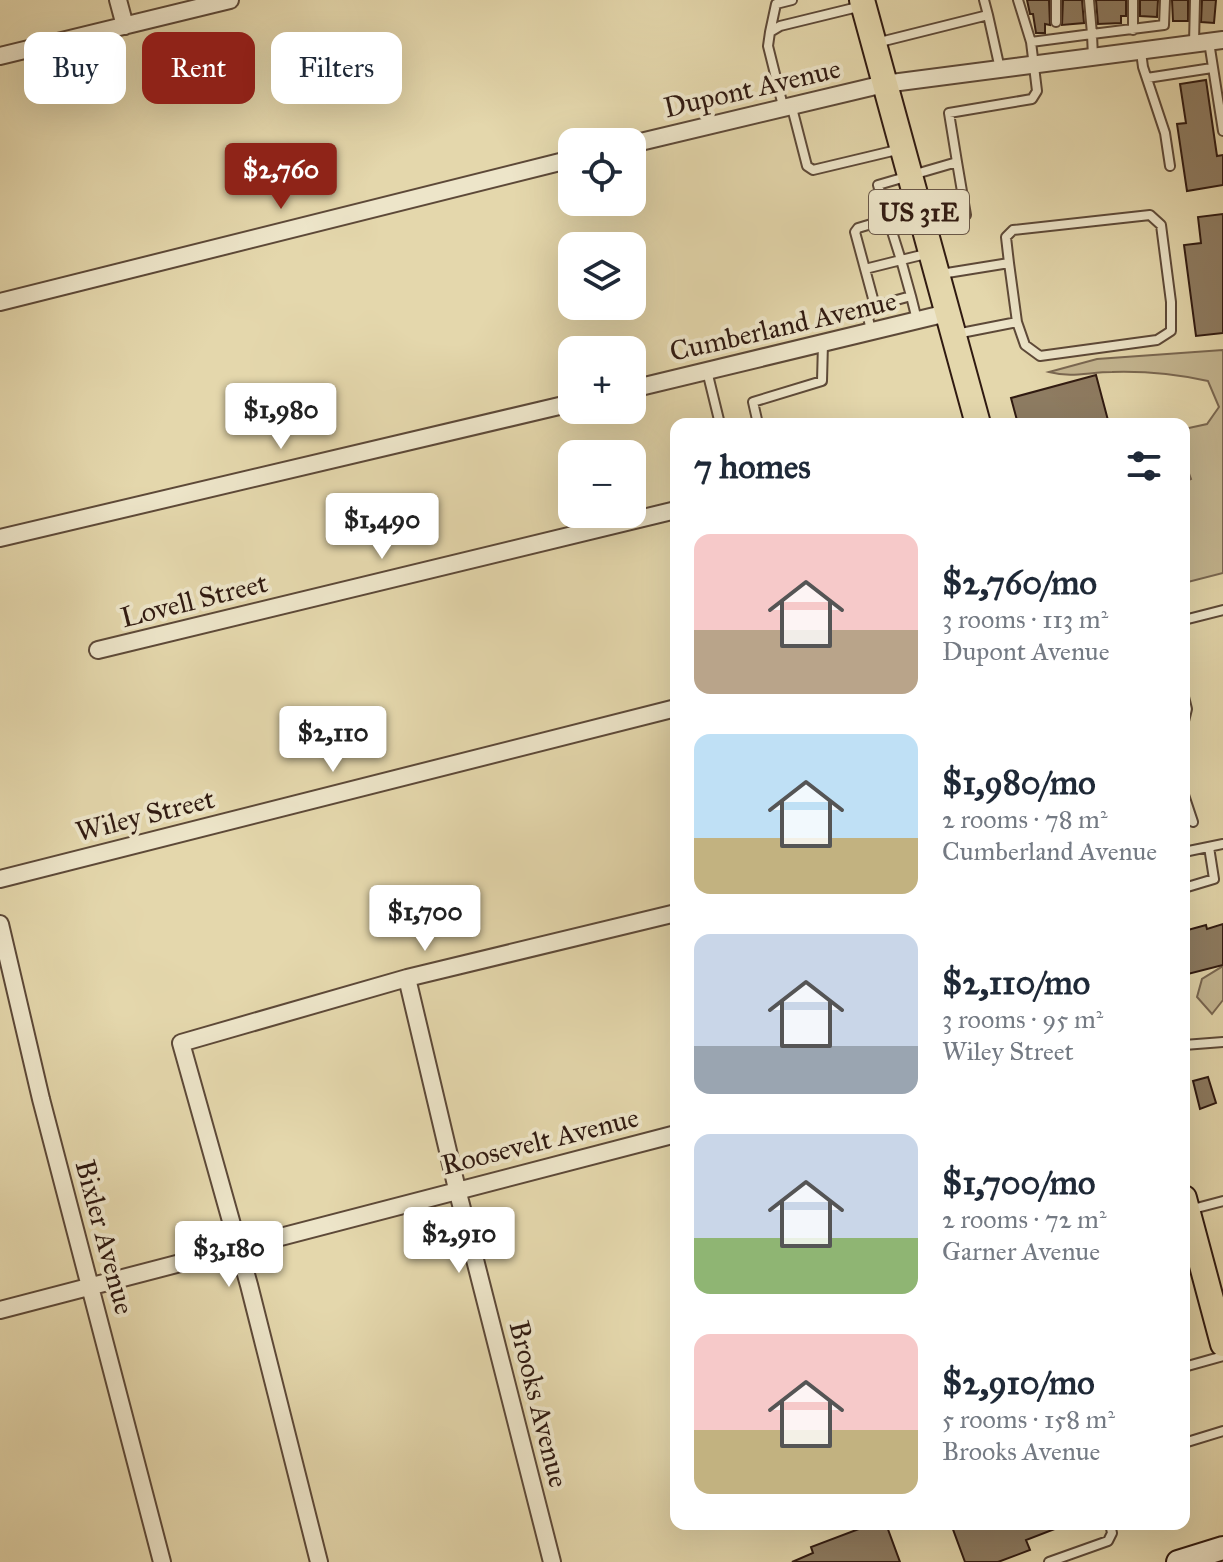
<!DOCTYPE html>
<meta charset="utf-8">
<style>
:root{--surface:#fff;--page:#f6f6f7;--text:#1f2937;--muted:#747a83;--accent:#8f2418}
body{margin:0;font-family:"IM FELL Great Primer",serif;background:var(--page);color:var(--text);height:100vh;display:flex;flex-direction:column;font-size:30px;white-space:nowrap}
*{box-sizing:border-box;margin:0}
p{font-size:26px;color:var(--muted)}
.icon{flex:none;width:44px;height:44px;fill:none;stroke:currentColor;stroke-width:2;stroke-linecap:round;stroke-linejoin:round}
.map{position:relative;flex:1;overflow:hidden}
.sheet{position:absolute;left:670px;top:418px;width:520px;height:1112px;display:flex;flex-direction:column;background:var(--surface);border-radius:16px;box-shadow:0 8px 32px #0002}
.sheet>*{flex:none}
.hud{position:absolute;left:24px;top:32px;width:526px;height:72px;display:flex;gap:16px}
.controls{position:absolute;left:558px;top:128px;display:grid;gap:16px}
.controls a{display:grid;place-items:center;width:88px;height:88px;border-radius:16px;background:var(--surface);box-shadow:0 8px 32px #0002;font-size:40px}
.price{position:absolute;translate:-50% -68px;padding:0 18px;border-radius:8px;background:#fff;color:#222;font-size:26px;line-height:52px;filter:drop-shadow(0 2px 4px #0008)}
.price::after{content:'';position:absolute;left:50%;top:48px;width:24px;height:18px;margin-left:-12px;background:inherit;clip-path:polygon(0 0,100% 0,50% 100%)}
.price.active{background:var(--accent);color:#fff}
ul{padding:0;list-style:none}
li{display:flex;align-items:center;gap:24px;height:200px;padding:0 24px}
li span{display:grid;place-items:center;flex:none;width:224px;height:160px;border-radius:16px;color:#555}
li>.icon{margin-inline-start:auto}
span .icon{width:96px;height:96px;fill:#fffc;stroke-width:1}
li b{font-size:34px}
h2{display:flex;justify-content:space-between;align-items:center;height:96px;padding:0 24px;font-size:34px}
.pill{padding:0 28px;border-radius:16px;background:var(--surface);box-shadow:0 8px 32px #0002;font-size:28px;line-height:72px}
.pill.active{background:var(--accent);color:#fff}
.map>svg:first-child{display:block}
.green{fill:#c5b792;stroke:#7a6852;stroke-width:2}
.building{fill:#8e7c62;stroke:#301a11;stroke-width:2}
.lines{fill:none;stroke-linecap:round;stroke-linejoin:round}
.lane-casing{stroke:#5d4938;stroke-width:12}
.street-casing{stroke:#5d4938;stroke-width:20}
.secondary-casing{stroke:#301a11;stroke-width:26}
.primary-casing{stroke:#301a11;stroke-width:28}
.lane{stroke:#ede5c9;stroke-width:8}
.street{stroke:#ede5c9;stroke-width:16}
.secondary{stroke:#ede5c9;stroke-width:22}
.primary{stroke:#e4d7ac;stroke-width:24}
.labels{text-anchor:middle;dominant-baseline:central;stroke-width:8;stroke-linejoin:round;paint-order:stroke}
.shield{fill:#ede5c9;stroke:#695748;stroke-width:2}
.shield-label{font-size:26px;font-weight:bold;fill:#301a11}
.street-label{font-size:28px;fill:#301a11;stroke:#ede5c9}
</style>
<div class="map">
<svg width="1223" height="1562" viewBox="0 0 1223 1562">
<rect width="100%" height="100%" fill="#e4d7ac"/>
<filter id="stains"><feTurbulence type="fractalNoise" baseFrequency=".0025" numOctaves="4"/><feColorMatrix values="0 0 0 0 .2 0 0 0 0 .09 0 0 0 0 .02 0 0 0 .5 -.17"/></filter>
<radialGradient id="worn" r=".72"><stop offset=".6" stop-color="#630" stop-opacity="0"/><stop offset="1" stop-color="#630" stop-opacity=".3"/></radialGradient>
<path class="green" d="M1223 350V573L1184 583V482L1191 479 1184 460V429L1207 424 1219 407 1208 381C1176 374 1145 371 1112 372 1089 372 1072 378 1049 372L1097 359Z
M1223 966V1000L1212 1014 1197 997 1202 979Z"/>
<path class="building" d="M1027 0H1049L1050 25 1045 24V33H1036L1033 14H1030Z
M1063 0H1082L1084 23 1062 25Z
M1096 0H1126V16H1121V23L1098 24Z
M1140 0H1158L1157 17 1140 16Z
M1172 0H1188V21H1173Z
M1202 0H1216L1214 23 1201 22Z
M1206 80 1217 156 1223 155V185L1187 191 1177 124 1186 123 1180 84Z
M1223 214V333L1196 336 1184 245 1201 243 1198 217Z
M1096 375 1109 424H1018L1011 398Z
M1223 924V965L1184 975V931L1206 925 1207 929Z
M1208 1077 1216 1103 1200 1109 1193 1081Z
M872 1524H886L900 1562H792L813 1553 811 1547Z
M951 1524H1065V1525L1026 1540 1030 1550 998 1562H965Z"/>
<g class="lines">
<defs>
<path id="lane" d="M1018 0 1031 42
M1089 0 1092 34 1164 25 1165 0
M988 15 1000 69
M1056 22V0
M1133 30V0
M770 32 776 4 792 0
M1209 42 1223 131
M876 43 988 15 984 0
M1194 43 1195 0
M1141 52 1143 67 1165 133 1170 166
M1147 78 1212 68
M791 104 807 166 813 170 901 149
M783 106 768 46 770 32 780 26 862 6
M957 162 966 215
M918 212 888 219 878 185 957 162 949 113 1032 99 1037 91 1031 42 1092 34 1093 58
M1009 263 1006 237 1013 230 1150 215 1161 225 1171 302V331L1157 340 1040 356 1025 345 1017 322
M865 269 901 260 911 296 875 306
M941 274 1009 263 1017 322 956 334
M911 296 917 320
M871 331 866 308 875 306 855 232 858 228 888 219 901 260 930 253
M707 371 720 424
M758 424 753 402 822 381 823 343
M1184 620 1223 610
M1184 697 1187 709 1184 721
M1184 795 1193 822
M1184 852 1223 844
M1184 888 1214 879 1209 847
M1184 1045 1223 1042
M1189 1210 1223 1201
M1184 1367 1223 1356
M1184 1443 1223 1431
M1049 1562 1108 1541 1112 1533 1110 1524"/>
<path id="street" d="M118 0 125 26
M0 56 230 0
M632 144 884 84 1223 40
M0 302 572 159
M632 389 947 313
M0 538 572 403
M98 650 676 510
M0 879 676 708
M0 924 41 1099 162 1562
M407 978 457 1189 552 1562
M0 1310 676 1134
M319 1562 249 1285 181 1043 407 978 676 913"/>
<path id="secondary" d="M1178 1562 1223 1548"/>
<path id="primary" d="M862 0 978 424
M1184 1198 1223 1344"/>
</defs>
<use href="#lane" class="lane-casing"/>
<use href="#street" class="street-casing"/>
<use href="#secondary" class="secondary-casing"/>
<use href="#primary" class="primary-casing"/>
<use href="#lane" class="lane"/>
<use href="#street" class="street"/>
<use href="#secondary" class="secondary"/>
<use href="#primary" class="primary"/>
</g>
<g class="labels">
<rect class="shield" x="869" y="190" width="100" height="44" rx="6"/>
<g class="shield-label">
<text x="919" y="212">US 31E</text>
</g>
<g class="street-label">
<text transform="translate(752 88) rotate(-13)">Dupont Avenue</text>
<text transform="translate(783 326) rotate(-13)">Cumberland Avenue</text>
<text transform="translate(194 600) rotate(-14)">Lovell Street</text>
<text transform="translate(145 815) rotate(-14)">Wiley Street</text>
<text transform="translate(540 1141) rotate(-14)">Roosevelt Avenue</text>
<text transform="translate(105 1237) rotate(75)">Bixler Avenue</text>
<text transform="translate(539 1404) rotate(76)">Brooks Avenue</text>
</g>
</g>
<rect width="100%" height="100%" filter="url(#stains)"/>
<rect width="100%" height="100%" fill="url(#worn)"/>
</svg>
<div class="controls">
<a><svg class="icon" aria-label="locate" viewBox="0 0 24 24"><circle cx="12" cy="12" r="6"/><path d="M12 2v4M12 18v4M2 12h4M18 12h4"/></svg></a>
<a><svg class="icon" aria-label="layers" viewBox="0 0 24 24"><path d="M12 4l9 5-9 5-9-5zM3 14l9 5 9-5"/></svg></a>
<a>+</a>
<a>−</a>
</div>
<b class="price active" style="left:281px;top:211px">$2,760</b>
<b class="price" style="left:281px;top:451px">$1,980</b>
<b class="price" style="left:382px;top:561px">$1,490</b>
<b class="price" style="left:333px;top:774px">$2,110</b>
<b class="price" style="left:425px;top:953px">$1,700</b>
<b class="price" style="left:459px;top:1275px">$2,910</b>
<b class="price" style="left:229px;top:1289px">$3,180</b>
<div class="hud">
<a class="pill">Buy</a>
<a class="pill active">Rent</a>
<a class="pill">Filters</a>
</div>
<section class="sheet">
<h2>7 homes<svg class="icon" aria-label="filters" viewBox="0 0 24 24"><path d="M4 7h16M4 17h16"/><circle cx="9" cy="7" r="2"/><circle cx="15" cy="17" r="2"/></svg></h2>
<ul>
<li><span style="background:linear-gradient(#f6c9c9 60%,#b9a48a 0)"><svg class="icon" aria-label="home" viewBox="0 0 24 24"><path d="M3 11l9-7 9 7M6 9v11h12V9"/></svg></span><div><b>$2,760/mo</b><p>3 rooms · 113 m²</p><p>Dupont Avenue</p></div></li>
<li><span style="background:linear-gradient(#bfe0f5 65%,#c2b280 0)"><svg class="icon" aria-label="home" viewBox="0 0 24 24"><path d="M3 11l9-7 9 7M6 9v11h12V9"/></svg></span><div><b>$1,980/mo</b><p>2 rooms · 78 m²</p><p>Cumberland Avenue</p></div></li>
<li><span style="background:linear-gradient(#c9d6e8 70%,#9aa5b1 0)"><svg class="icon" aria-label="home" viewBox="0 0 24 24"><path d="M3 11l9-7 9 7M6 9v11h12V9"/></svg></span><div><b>$2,110/mo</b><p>3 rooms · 95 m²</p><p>Wiley Street</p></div></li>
<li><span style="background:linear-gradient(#c9d6e8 65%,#8fb573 0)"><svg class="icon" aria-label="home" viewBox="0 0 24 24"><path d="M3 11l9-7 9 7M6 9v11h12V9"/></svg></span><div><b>$1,700/mo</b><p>2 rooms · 72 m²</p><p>Garner Avenue</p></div></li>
<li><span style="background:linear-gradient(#f6c9c9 60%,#c2b280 0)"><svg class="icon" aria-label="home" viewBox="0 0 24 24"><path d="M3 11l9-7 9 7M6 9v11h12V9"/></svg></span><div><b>$2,910/mo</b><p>5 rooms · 158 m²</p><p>Brooks Avenue</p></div></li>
</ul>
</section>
</div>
